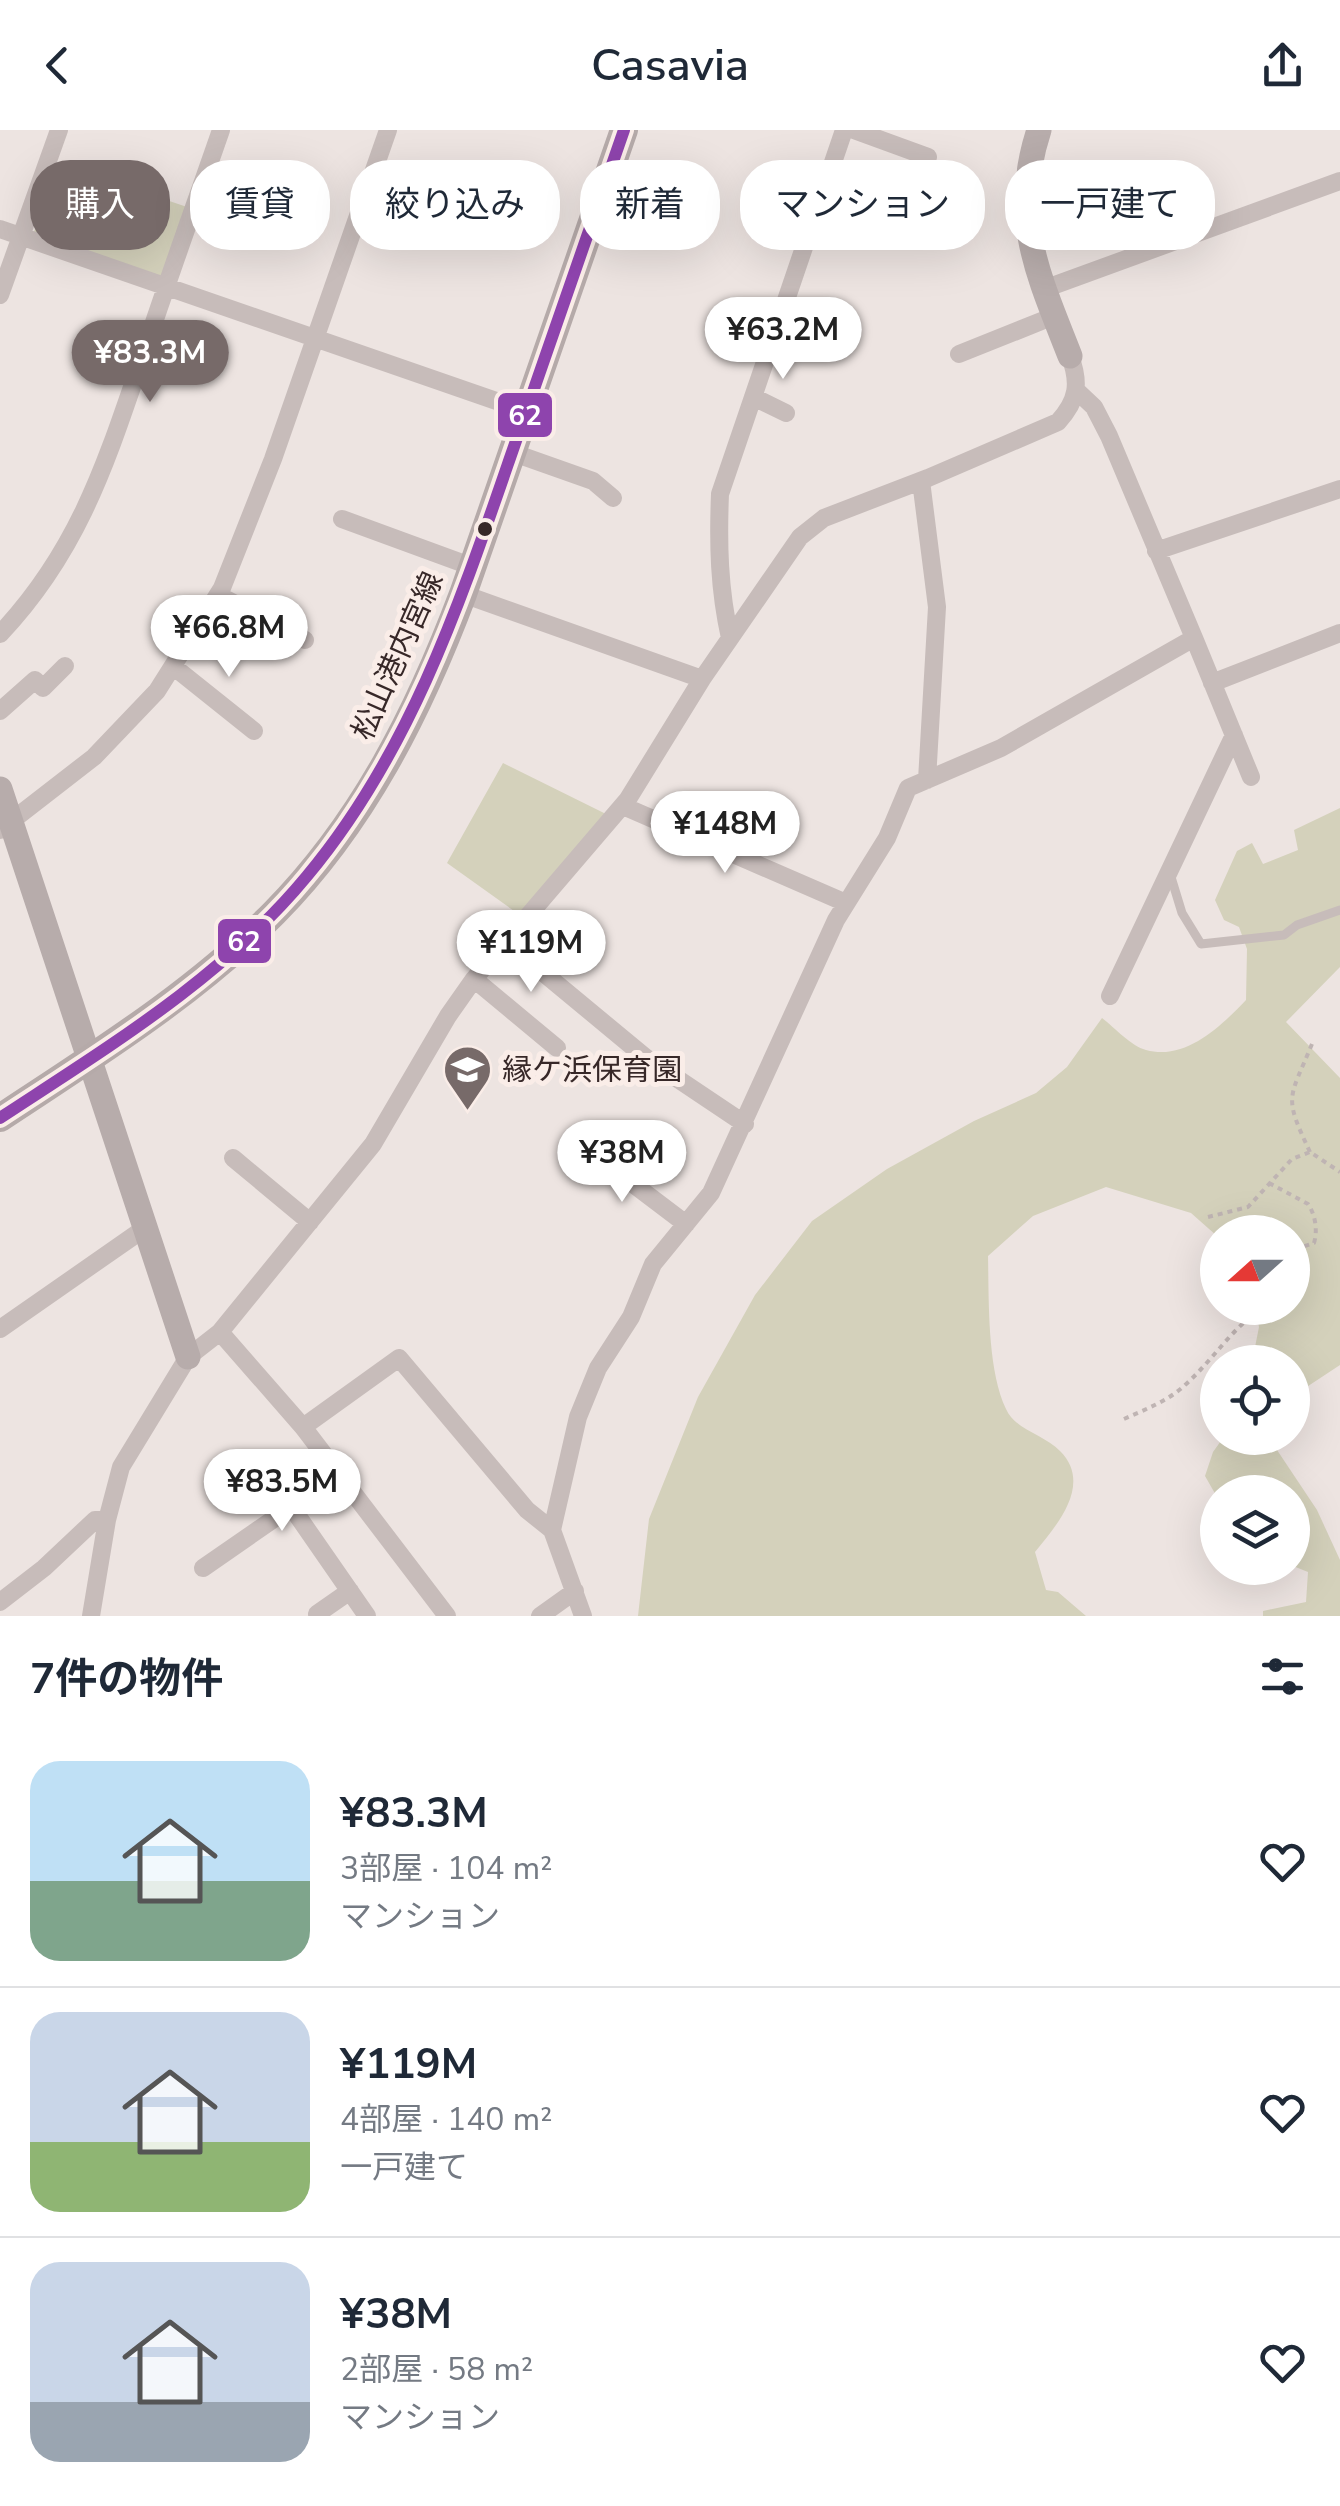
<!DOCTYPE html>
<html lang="ja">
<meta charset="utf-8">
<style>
:root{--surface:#fff;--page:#f2f2f3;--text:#1f2937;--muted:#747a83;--line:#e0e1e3;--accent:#776a69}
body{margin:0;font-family:"Nunito Sans","Noto Sans JP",sans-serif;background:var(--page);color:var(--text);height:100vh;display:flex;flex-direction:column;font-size:38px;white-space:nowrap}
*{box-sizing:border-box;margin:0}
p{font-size:32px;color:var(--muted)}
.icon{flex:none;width:55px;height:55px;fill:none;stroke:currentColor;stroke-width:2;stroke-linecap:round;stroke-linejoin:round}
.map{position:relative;height:1486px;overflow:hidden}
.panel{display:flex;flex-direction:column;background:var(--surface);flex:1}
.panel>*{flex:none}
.hud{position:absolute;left:30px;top:30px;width:1280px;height:90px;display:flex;gap:20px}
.needle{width:65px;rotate:249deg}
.fabs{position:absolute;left:1200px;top:1085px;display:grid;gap:20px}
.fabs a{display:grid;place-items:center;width:110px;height:110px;border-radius:50%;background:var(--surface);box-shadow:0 10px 40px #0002;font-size:50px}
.price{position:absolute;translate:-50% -85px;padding:0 22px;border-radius:35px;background:#fff;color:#222;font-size:32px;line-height:65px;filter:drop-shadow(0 2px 5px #0008)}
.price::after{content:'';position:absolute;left:50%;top:60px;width:30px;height:22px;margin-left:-15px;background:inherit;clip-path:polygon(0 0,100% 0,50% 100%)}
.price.on{background:var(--accent);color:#fff}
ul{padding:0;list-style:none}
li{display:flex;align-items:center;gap:30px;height:250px;padding:0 30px}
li+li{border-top:2px solid var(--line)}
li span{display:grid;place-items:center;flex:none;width:280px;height:200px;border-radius:30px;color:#555}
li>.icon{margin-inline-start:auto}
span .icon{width:120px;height:120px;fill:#fffc;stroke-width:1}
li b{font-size:42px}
h2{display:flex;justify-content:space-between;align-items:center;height:120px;padding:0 30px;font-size:42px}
.chip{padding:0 35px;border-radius:40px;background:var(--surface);box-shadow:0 10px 40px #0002;font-size:35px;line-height:90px}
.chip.on{background:var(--accent);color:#fff}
header{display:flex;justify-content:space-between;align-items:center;height:130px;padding:0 30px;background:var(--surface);font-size:45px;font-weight:600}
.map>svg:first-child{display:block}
.green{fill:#d4d1bb}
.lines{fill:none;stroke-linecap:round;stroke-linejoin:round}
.path{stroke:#bfb4b3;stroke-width:4;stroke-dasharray:5 5;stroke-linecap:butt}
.lane{stroke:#c7bcba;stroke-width:9}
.street{stroke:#c7bcba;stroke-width:18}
.secondary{stroke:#b7acab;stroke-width:25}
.primary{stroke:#b5aaa9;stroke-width:28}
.bus-1-casing{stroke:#faede8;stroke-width:20}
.bus-1{stroke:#8e44ad;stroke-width:12}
.bus-dot{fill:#372828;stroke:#faede8;stroke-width:4}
.labels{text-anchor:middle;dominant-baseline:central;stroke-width:10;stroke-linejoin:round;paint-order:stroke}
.street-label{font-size:30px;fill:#372828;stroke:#faede8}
.poi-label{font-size:30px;fill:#372828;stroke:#faede8;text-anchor:start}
.line-badge{stroke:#faede8;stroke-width:4}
.badge-label{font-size:28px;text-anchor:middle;font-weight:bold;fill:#fff}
</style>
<header><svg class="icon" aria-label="back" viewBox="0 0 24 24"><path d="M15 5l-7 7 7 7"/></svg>Casavia<svg class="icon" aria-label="share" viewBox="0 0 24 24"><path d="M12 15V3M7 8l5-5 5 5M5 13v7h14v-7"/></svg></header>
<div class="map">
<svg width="1340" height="1486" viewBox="0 0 1340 1486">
<rect width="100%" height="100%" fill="#ede4e1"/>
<path class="green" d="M57 33 190 78 164 152 34 102Z
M503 633 606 684 521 786 447 733Z
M1340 678V837L1286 892 1340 948V1235L1293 1266 1292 1232H1252L1259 1197 1255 1178H1292V1102H1218L1217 1106 1191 1083 1106 1057 1033 1086 988 1126C989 1170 987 1239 1006 1279 1015 1300 1045 1305 1060 1321 1093 1354 1057 1395 1035 1422L1046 1460 1058 1462 1086 1486H638L649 1389 698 1267 755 1165 812 1091 887 1039 974 991 1036 963 1067 937 1102 888C1115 898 1131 916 1146 920 1186 931 1221 896 1246 870L1247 819 1239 797 1224 790 1215 770 1237 721 1252 713 1263 734 1298 720 1294 700Z
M1223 1308H1269L1317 1380 1340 1430V1486H1263V1481L1306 1472 1308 1442 1293 1436 1292 1362H1218L1217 1367 1205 1346 1213 1322Z"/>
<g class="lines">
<path class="path" d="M1310 1022C1283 965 1289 970 1312 914
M1269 1053 1308 1074C1315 1084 1318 1100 1314 1113L1292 1120
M1208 1087 1248 1077 1292 1029 1310 1022 1340 1042
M1124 1289C1146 1279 1168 1271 1185 1255 1213 1230 1231 1199 1262 1178"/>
<path class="lane" d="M1171 747 1182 783 1201 814 1284 805 1297 795 1340 780"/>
<path class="street" d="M854 0 928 27
M0 99 525 281
M1044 159 1340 51
M0 165 59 0
M959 224 1054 186
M753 267 786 283
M511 322 593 351 613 368
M921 351 937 477 927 650
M342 389 473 437
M1156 421 1340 359
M463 464 702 549
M218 465 305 510
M0 504C82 417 108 326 146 216 170 144 196 72 221 0
M730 508C719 459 718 414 720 364L844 0
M1194 508 1251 647
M174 537 254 601
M1212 553 1340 503
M0 581 35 550 43 558 65 536
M623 676 846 773
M0 700 94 627 157 561 222 458 273 329 388 0
M505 811 645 927 745 994
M474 849 557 918
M1110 866 1234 605
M587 1019 686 1094
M233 1028 310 1092
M0 1199 145 1098
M220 1202 303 1297 447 1486
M303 1297 399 1228 527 1380 552 1400
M333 1336 288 1372 367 1486
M203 1438 291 1377
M0 1472 44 1438 95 1390H107
M317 1484 350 1461
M91 1486 107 1390 121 1337 188 1227 220 1202 373 1014 448 886 474 849 628 669 702 549 800 407 824 388 928 348 1058 292C1078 270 1080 253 1070 226
M540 1486 575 1461
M583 1486 552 1400 578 1287 598 1238 631 1187 653 1134 711 1063 836 790 887 708 908 658 1001 618 1194 508 1109 306 1094 277 1077 261"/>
<path class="secondary" d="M1039 0C1010 88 1038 144 1070 226
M0 659 188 1227"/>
<path class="primary" d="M0 988C95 925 194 864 274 783 363 693 419 581 463 464L624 0"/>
<defs>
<path id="bus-1" d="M0 988C108 917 224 847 307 746 409 624 459 476 510 328 548 219 586 109 624 0"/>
</defs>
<use href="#bus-1" class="bus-1-casing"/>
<use href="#bus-1" class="bus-1"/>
</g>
<defs>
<symbol id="school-pin" viewBox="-11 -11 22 30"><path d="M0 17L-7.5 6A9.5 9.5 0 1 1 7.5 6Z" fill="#776a69" stroke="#faede8"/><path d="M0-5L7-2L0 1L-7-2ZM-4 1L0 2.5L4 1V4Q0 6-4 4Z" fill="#fff"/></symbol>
</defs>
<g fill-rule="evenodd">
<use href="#school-pin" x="440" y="912" width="55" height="75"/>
</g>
<circle class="bus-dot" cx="485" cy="399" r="9"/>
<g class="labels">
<g class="street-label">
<text transform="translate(398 526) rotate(-66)">松山港内宮線</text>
</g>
<g class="poi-label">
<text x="502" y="940">縁ケ浜保育園</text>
</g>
</g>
<g class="line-badge">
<rect x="496" y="261" width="58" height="48" rx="10" fill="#8e44ad"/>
<rect x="216" y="787" width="57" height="48" rx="10" fill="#8e44ad"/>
</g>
<g class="badge-label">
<text x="525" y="295">62</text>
<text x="244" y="821">62</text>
</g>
</svg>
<div class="fabs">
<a><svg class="needle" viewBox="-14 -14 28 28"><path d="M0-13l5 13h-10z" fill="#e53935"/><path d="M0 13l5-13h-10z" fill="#747a83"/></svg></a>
<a><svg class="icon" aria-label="locate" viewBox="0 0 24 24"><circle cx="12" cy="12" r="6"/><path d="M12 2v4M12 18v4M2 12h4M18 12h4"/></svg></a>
<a><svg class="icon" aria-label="layers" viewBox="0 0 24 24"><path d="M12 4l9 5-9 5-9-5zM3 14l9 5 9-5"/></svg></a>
</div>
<b class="price" style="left:783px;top:252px">¥63.2M</b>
<b class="price on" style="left:150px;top:275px">¥83.3M</b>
<b class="price" style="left:229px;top:550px">¥66.8M</b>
<b class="price" style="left:725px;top:746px">¥148M</b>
<b class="price" style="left:531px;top:865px">¥119M</b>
<b class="price" style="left:622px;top:1075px">¥38M</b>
<b class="price" style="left:282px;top:1404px">¥83.5M</b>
<div class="hud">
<a class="chip on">購入</a>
<a class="chip">賃貸</a>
<a class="chip">絞り込み</a>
<a class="chip">新着</a>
<a class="chip">マンション</a>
<a class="chip">一戸建て</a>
</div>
</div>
<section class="panel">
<h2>7件の物件<svg class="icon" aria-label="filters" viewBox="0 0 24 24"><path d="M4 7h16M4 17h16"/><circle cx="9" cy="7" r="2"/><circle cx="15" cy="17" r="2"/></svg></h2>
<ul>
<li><span style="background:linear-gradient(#bfe0f5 60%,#7fa58c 0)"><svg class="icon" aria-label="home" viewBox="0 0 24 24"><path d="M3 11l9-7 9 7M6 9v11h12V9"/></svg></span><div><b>¥83.3M</b><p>3部屋 · 104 m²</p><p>マンション</p></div><svg class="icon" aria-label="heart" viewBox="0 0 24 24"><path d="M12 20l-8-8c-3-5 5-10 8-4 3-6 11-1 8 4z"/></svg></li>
<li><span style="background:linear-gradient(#c9d6e8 65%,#8fb573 0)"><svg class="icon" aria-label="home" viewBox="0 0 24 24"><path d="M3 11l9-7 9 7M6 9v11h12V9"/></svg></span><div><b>¥119M</b><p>4部屋 · 140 m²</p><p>一戸建て</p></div><svg class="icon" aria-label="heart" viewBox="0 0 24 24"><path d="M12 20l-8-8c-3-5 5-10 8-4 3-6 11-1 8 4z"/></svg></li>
<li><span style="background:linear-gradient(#c9d6e8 70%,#9aa5b1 0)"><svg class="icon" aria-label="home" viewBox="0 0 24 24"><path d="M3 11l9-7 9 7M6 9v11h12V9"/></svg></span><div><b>¥38M</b><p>2部屋 · 58 m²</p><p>マンション</p></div><svg class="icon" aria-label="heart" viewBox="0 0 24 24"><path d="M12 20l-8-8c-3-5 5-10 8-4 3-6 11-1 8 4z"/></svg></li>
</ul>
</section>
